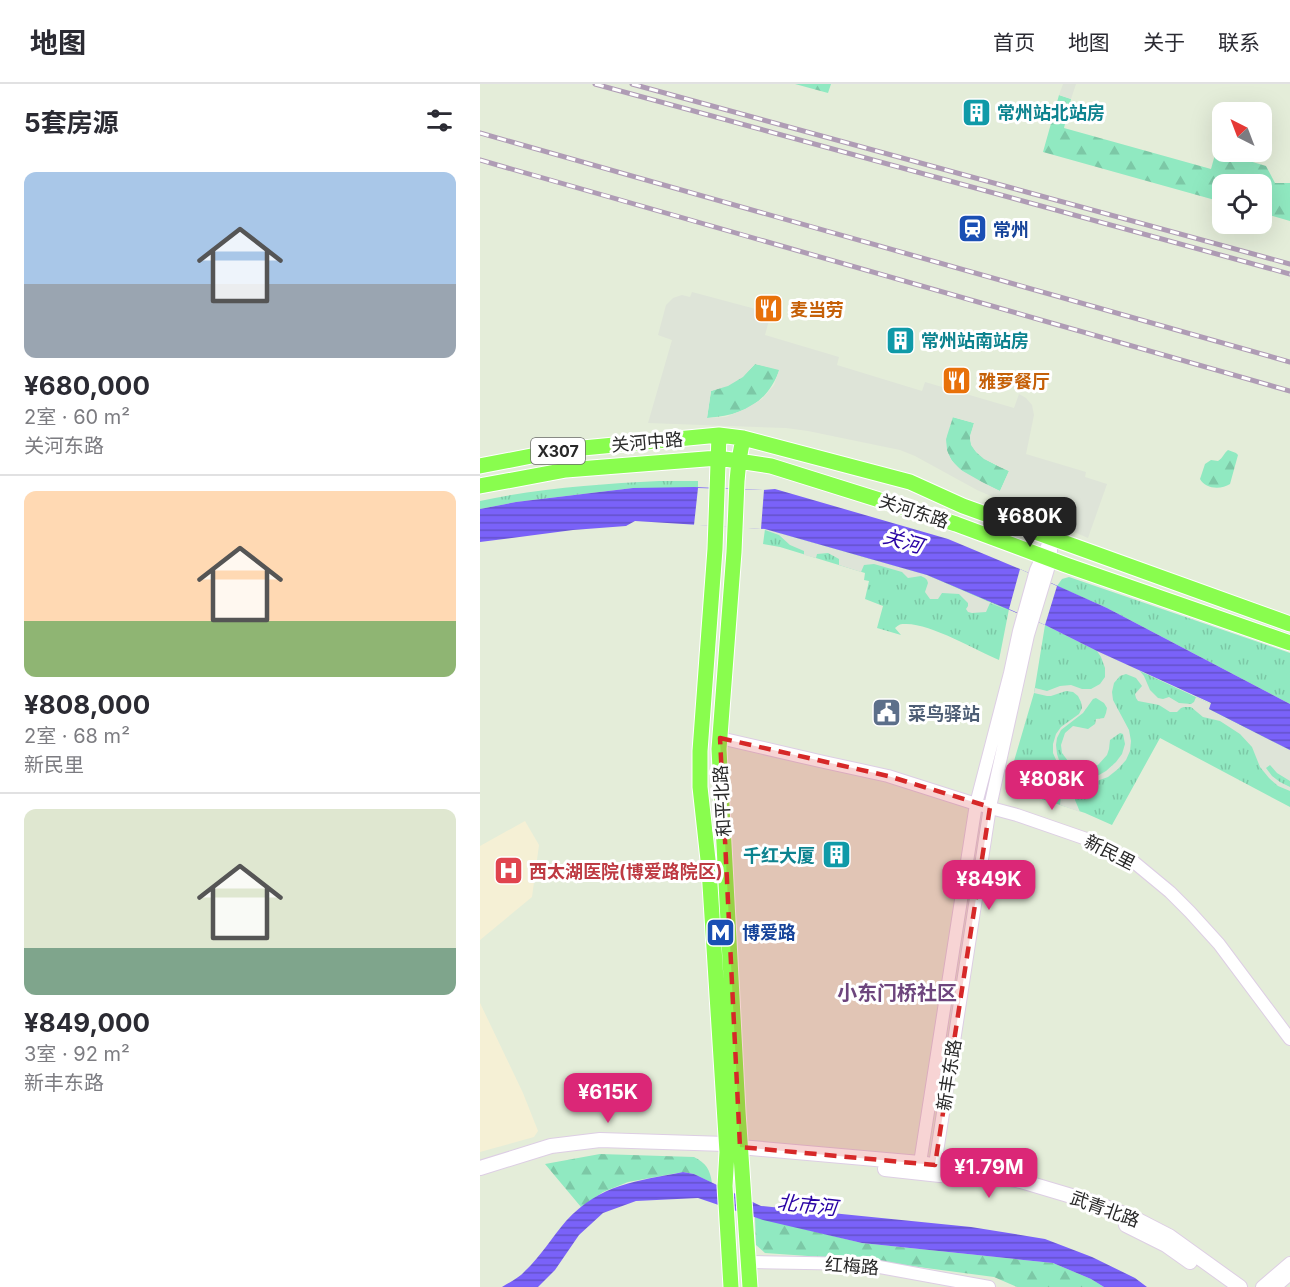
<!DOCTYPE html>
<html lang="zh">
<meta charset="utf-8">
<style>
:root{--surface:#fff;--page:#f2f2f3;--text:#2b2b33;--muted:#7c7c81;--line:#e1e1e2;--accent:#db2777}
body{margin:0;font-family:Inter,"Noto Sans SC",sans-serif;background:var(--page);color:var(--text);height:100vh;display:flex;flex-direction:column;font-size:22px;white-space:nowrap}
*{box-sizing:border-box;margin:0}
p{font-size:20px;color:var(--muted)}
.icon{flex:none;width:33px;height:33px;fill:none;stroke:currentColor;stroke-width:2;stroke-linecap:round;stroke-linejoin:round}
.map{position:relative;flex:1;overflow:hidden}
.details{display:flex;flex-direction:column;background:var(--surface);width:480px}
.details>*{flex:none}
.needle{width:39px;rotate:318deg}
.tools{position:absolute;left:732px;top:18px;display:grid;gap:12px}
.tools a{display:grid;place-items:center;width:60px;height:60px;border-radius:12px;background:var(--surface);box-shadow:0 6px 24px #0002;font-size:30px}
.price{position:absolute;translate:-50% -51px;padding:0 14px;border-radius:12px;background:var(--accent);color:#fff;font-size:20px;line-height:39px;filter:drop-shadow(0 2px 3px #0008)}
.price::after{content:'';position:absolute;left:50%;top:36px;width:18px;height:14px;margin-left:-9px;background:inherit;clip-path:polygon(0 0,100% 0,50% 100%)}
.price.selected{background:#222;color:#fff}
ul{padding:0;list-style:none}
li{display:grid;align-content:center;gap:12px;height:318px;padding:0 24px}
li+li{border-top:2px solid var(--line)}
li span{display:grid;place-items:center;height:186px;border-radius:12px;color:#555}
li>.icon{margin-inline-start:auto}
span .icon{width:108px;height:108px;fill:#fffc;stroke-width:1}
li b{font-size:26px}
h2{display:flex;justify-content:space-between;align-items:center;height:72px;padding:0 24px;font-size:26px}
header{display:flex;align-items:center;gap:36px;box-sizing:border-box;height:84px;padding:0 30px;background:var(--surface);border-bottom:2px solid var(--line)}
header strong{font-size:28px}
nav{display:flex;gap:33px;margin-inline-start:auto;font-size:21px}
main{display:flex;flex:1;min-height:0}
.map>svg:first-child{display:block}
.medical{fill:#f5f0d5}
.forest{fill:url(#forest-firs)}
.park{fill:url(#park-tufts)}
.plaza{fill:#dee4d8;fill-rule:evenodd}
.water{fill:url(#water-rules)}
.pier{fill:#e4edd9}
.lines{fill:none;stroke-linecap:round;stroke-linejoin:round}
.tertiary-casing{stroke:#ddcee4;stroke-width:14}
.secondary-casing{stroke:#ddcee4;stroke-width:16}
.primary-casing{stroke:#fff;stroke-width:17}
.tertiary{stroke:#fff;stroke-width:12}
.secondary{stroke:#fff;stroke-width:14}
.primary{stroke:#89fd4e;stroke-width:15}
.rail-casing{stroke:#af9cb5;stroke-width:5}
.rail{stroke:#fff;stroke-width:3;stroke-dasharray:9;stroke-linecap:butt}
.marked{fill:#d62828;fill-opacity:0.2;stroke:#d62828;stroke-width:4.5;stroke-dasharray:12 8;stroke-linejoin:round}
.labels{text-anchor:middle;dominant-baseline:central;stroke-width:6;stroke-linejoin:round;paint-order:stroke}
.shield{fill:#fff;stroke:#696969;stroke-width:1.5}
.shield-label{font-size:16px;font-weight:bold;fill:#292929}
.culture-label{font-size:18px;font-weight:bold;fill:#0d838f;stroke:#fff;text-anchor:start}
.transit-label{font-size:18px;font-weight:bold;fill:#164399;stroke:#fff;text-anchor:start}
.food-label{font-size:18px;font-weight:bold;fill:#c56008;stroke:#fff;text-anchor:start}
.street-label{font-size:18px;fill:#292929;stroke:#fff}
.service-label{font-size:18px;font-weight:bold;fill:#4e5e75;stroke:#fff;text-anchor:start}
.health-label{font-size:18px;font-weight:bold;fill:#be3a42;stroke:#fff;text-anchor:start}
.water-label{font-size:20px;font-style:italic;fill:#2802a4;stroke:#fff}
.neighbourhood-label{font-size:20px;font-weight:bold;fill:#6d457d;stroke:#fff}
</style>
<header>
<strong>地图</strong>
<nav><a>首页</a><a>地图</a><a>关于</a><a>联系</a></nav>
</header>
<main>
<section class="details">
<h2>5套房源<svg class="icon" aria-label="filters" viewBox="0 0 24 24"><path d="M4 7h16M4 17h16"/><circle cx="9" cy="7" r="2"/><circle cx="15" cy="17" r="2"/></svg></h2>
<ul>
<li><span style="background:linear-gradient(#a9c7e8 60%,#9aa5b1 0)"><svg class="icon" aria-label="home" viewBox="0 0 24 24"><path d="M3 11l9-7 9 7M6 9v11h12V9"/></svg></span><div><b>¥680,000</b><p>2室 · 60 m²</p><p>关河东路</p></div></li>
<li><span style="background:linear-gradient(#ffd9b3 70%,#8fb573 0)"><svg class="icon" aria-label="home" viewBox="0 0 24 24"><path d="M3 11l9-7 9 7M6 9v11h12V9"/></svg></span><div><b>¥808,000</b><p>2室 · 68 m²</p><p>新民里</p></div></li>
<li><span style="background:linear-gradient(#dfe7d0 75%,#7fa58c 0)"><svg class="icon" aria-label="home" viewBox="0 0 24 24"><path d="M3 11l9-7 9 7M6 9v11h12V9"/></svg></span><div><b>¥849,000</b><p>3室 · 92 m²</p><p>新丰东路</p></div></li>
</ul>
</section>
<div class="map">
<svg width="810" height="1203" viewBox="0 0 810 1203">
<defs>
<pattern id="forest-firs" width="22" height="20" patternUnits="userSpaceOnUse" patternTransform="scale(1.5)"><rect width="22" height="20" fill="#90e9c1"/><path d="M5 1l3.5 6h-7zM16 11l3.5 6h-7z" fill="#7cc8a6"/></pattern>
<pattern id="park-tufts" width="24" height="20" patternUnits="userSpaceOnUse" patternTransform="scale(1.5)"><rect width="24" height="20" fill="#90e9c1"/><path d="M3 7l-1-3M5 7V3M7 7l1-3M15 17l-1-3M17 17v-4M19 17l1-3" fill="none" stroke="#7cc8a6"/></pattern>
<pattern id="water-rules" width="6" height="5" patternUnits="userSpaceOnUse" patternTransform="scale(1.5)"><rect width="6" height="5" fill="#7a62f9"/><path d="M0 2.5h6" fill="none" stroke="#6451ca"/></pattern>
</defs>
<rect width="100%" height="100%" fill="#e4edd9"/>
<path class="medical" d="M45 737 59 761 52 813 0 856V762Z
M0 919 43 1009 58 1047 54 1053 0 1068Z"/>
<path class="forest" d="M315 0H351L348 9Z
M579 11 591 15 584 44 731 85 736 67 786 82 795 99H810V137L782 129V100H742V118L563 68Z
M275 280 300 285C286 321 263 331 227 334L231 307C251 301 261 295 275 280Z
M472 333 494 339C493 344 491 349 490 353 490 371 516 381 529 387L520 407C499 397 465 385 466 357 466 349 470 341 472 333Z
M748 366 756 369 758 371 750 400C741 406 725 405 720 395L725 380 731 376 738 377C743 374 744 369 748 366Z
M120 1070 214 1073C226 1079 230 1085 232 1099L214 1090 203 1088 148 1098 123 1108 101 1123 65 1080Z
M275 1133 382 1159 573 1179 611 1195 624 1203H537L514 1193 386 1176 285 1169 276 1161Z"/>
<path class="park" d="M179 397H218V404H153L36 418 0 425V417C59 404 120 400 179 397Z
M285 445 447 491 529 525 519 576C496 566 448 538 424 540 419 540 419 541 415 544L421 551 397 544 403 522 385 515 389 497 384 496 385 489 300 463 283 460Z
M589 493 810 569V620L627 524 577 502 582 495Z
M565 541 617 567 731 620 729 624 810 666V723L680 654 632 741 605 729 534 706 529 694 554 609Z"/>
<path class="plaza" d="M583 0H596L591 15 579 11Z
M212 208 291 229 285 251 359 273 357 281 442 307 445 298 534 324 539 310 546 314 552 321 554 331 546 370 606 388 605 393 627 400 608 454 497 406 435 372 420 366 328 347 306 344 168 339 192 256 178 251 186 221 193 214 202 211 210 213ZM275 280 299 286 294 301 282 315 265 325 246 333 227 334 231 307 248 302 263 293ZM473 333 494 339 490 352 491 361 496 368 504 375 529 387 520 407 502 398 481 386 472 377 467 367 466 355Z
M285 445 447 491 528 526 510 519 506 528 492 529 488 528 486 525 488 522V519L479 510 462 509 458 515H450L445 508 448 499 447 496 445 494 441 492 428 494 422 488 394 480 384 481 381 488 359 481V475L348 469 337 470 336 474 324 471V467L310 461 299 451 285 446Z
M617 567 659 586 664 592 670 606 678 614 683 615 689 613 699 619 711 620 714 618 716 613 731 620 729 625 810 666V697L797 689 790 681 786 684 792 692 800 698 810 703V707L798 702 789 694 780 683 772 663 760 650 740 637 723 633 711 623H704L701 624 697 628H690L679 621 658 617 656 614 655 610 662 602 656 594 646 590 640 592 634 599 632 608 633 616 649 646 651 657 650 667 646 676 638 685 628 693 617 697 607 698 597 704 595 710V716L600 728 580 721 581 710 577 707H564L547 702 538 704 537 707 534 706 529 694 530 689 540 687 550 689 560 700 566 701 572 700 578 696 581 687 573 669V660L576 650 581 643 599 630 602 624 601 618 598 612 593 608 586 607 571 612H567L554 609 555 604 567 607 580 602 591 601 602 605H611L620 600 625 593V584L621 573ZM616 614 624 619 627 624 626 629 624 634 616 635 615 640 608 645 593 642 585 649 581 661 582 669 588 677V679L586 681H584L579 676 577 670 576 661 577 654 581 646 603 629 613 615ZM640 649 643 650 645 660 642 670 636 678 626 687 619 691 611 692 609 688 610 685 618 681 627 671 629 665 630 656Z"/>
<path class="water" d="M214 403 283 406 295 405 468 455 540 485 627 524 810 620V666L729 625 731 619 617 567 565 541 447 491 285 445 155 437 146 442 93 446 0 458V425L36 418 153 404Z
M203 1088 214 1090 281 1122 491 1143 565 1155 612 1173 655 1194 667 1203H624L611 1195 573 1179 382 1159 283 1136 218 1114 156 1117 123 1129 99 1151 75 1186 58 1203H22C30 1198 39 1194 45 1187 61 1172 72 1153 86 1137 120 1100 157 1097 203 1088Z"/>
<path class="pier" d="M218 404 284 406 281 445 214 441Z
M540 485 577 502 565 541 529 525Z"/>
<g class="lines">
<defs>
<path id="tertiary" d="M571 454V475L548 551 510 723 455 1081 448 1089 440 1079 496 720 530 589 539 547 556 486Z
M240 654 344 678 408 692 496 720 537 731 618 759 655 779 690 808 710 828 739 860 810 955
M269 1178 383 1180 509 1203
M782 1203 810 1179
M795 1203 810 1190"/>
<path id="secondary" d="M0 1084 71 1062 120 1056 246 1060 260 1063 440 1079 541 1097 615 1119 654 1134 689 1152 760 1203
M405 1085 460 1091
M646 1141 686 1161 710 1178"/>
<path id="primary" d="M239 351 235 465 220 667V703L229 785 247 1068 245 1102 251 1203
M263 354 259 376 257 397 254 468 239 665 258 1028 270 1203
M0 382 82 366 239 351 263 354 430 398 483 422 810 540
M0 402 86 386 238 374 291 382 476 440 586 481 810 559"/>
</defs>
<use href="#tertiary" class="tertiary-casing"/>
<use href="#secondary" class="secondary-casing"/>
<use href="#primary" class="primary-casing"/>
<use href="#tertiary" class="tertiary"/>
<use href="#secondary" class="secondary"/>
<use href="#primary" class="primary"/>
<defs>
<path id="rail" d="M115 0 810 190
M152 0 810 180
M0 49 810 278
M0 76 810 307"/>
</defs>
<use href="#rail" class="rail-casing"/>
<use href="#rail" class="rail"/>
</g>
<path class="marked" d="M240 654 408 692 510 723 455 1081 260 1063Z"/>
<defs>
<symbol id="building-square" viewBox="-11 -11 22 22"><rect x="-9" y="-9" width="18" height="18" rx="4" fill="#0f9aa8" stroke="#fff"/><path d="M-4-6H4V6H1V3H-1V6H-4ZM-2.5-4.3h1.7v1.8h-1.7ZM.8-4.3h1.7v1.8H.8ZM-2.5-1h1.7V.8h-1.7ZM.8-1h1.7V.8H.8Z" fill="#fff"/></symbol>
<symbol id="station-square" viewBox="-11 -11 22 22"><rect x="-9" y="-9" width="18" height="18" rx="4" fill="#1a4fb4" stroke="#fff"/><path d="M-3-6H3Q5-6 5-4V2Q5 4 3 4L4.5 6H3L1.5 4h-3L-3 6H-4.5L-3 4Q-5 4-5 2V-4Q-5-6-3-6ZM-3.5-4v3h7v-3ZM-3.5 1v1.5H-2V1ZM2 1v1.5H3.5V1Z" fill="#fff"/></symbol>
<symbol id="restaurant-square" viewBox="-11 -11 22 22"><rect x="-9" y="-9" width="18" height="18" rx="4" fill="#e8710a" stroke="#fff"/><path d="M-5-6h1v4h1v-4h1v4h1v-4h1v5L-1.5 .5V6h-2V.5L-5-1ZM5-6V6H3V1.5H1.5Q1.5-4 5-6Z" fill="#fff"/></symbol>
<symbol id="civic-square" viewBox="-11 -11 22 22"><rect x="-9" y="-9" width="18" height="18" rx="4" fill="#5c6f8a" stroke="#fff"/><path d="M-.6-6.5H3V-4.5H.6V-3L4-1V1h2V6H-6V1h2V-1L-.6-3ZM-1.2 2.5V6h2.4V2.5Z" fill="#fff"/></symbol>
<symbol id="hospital-square" viewBox="-11 -11 22 22"><rect x="-9" y="-9" width="18" height="18" rx="4" fill="#e0444e" stroke="#fff"/><path d="M-5-5h3v3.5h4V-5h3V5h-3V1.5h-4V5h-3Z" fill="#fff"/></symbol>
<symbol id="metro-square" viewBox="-11 -11 22 22"><rect x="-9" y="-9" width="18" height="18" rx="4" fill="#1a4fb4" stroke="#fff"/><path d="M-5.5 5V-5H-3L0 0L3-5H5.5V5H3V-.5L0 4L-3-.5V5Z" fill="#fff"/></symbol>
</defs>
<g fill-rule="evenodd">
<use href="#building-square" x="480" y="12" width="33" height="33"/>
<use href="#station-square" x="476" y="128" width="33" height="33"/>
<use href="#restaurant-square" x="272" y="208" width="33" height="33"/>
<use href="#building-square" x="404" y="240" width="33" height="33"/>
<use href="#restaurant-square" x="460" y="280" width="33" height="33"/>
<use href="#civic-square" x="390" y="612" width="33" height="33"/>
<use href="#building-square" x="340" y="754" width="33" height="33"/>
<use href="#hospital-square" x="12" y="770" width="33" height="33"/>
<use href="#metro-square" x="224" y="832" width="33" height="33"/>
</g>
<g class="labels">
<rect class="shield" x="51" y="354" width="54" height="26" rx="4.5"/>
<g class="shield-label">
<text x="78" y="367">X307</text>
</g>
<g class="culture-label">
<text x="517" y="28">常州站北站房</text>
<text x="441" y="256">常州站南站房</text>
<text x="335" y="771" text-anchor="end">千红大厦</text>
</g>
<g class="transit-label">
<text x="513" y="145">常州</text>
<text x="262" y="848">博爱路</text>
</g>
<g class="food-label">
<text x="310" y="225">麦当劳</text>
<text x="498" y="297">雅萝餐厅</text>
</g>
<g class="street-label">
<text transform="translate(167 358) rotate(-5)">关河中路</text>
<text transform="translate(434 427) rotate(18)">关河东路</text>
<text transform="translate(242 717) rotate(-93)">和平北路</text>
<text transform="translate(630 768) rotate(27)">新民里</text>
<text transform="translate(469 991) rotate(-81)">新丰东路</text>
<text transform="translate(625 1125) rotate(20)">武青北路</text>
<text transform="translate(372 1182) rotate(4)">红梅路</text>
</g>
<g class="service-label">
<text x="428" y="629">菜鸟驿站</text>
</g>
<g class="health-label">
<text x="49" y="787">西太湖医院(博爱路院区)</text>
</g>
<g class="water-label">
<text transform="translate(423 457) rotate(16)">关河</text>
<text transform="translate(327 1121) rotate(6)">北市河</text>
</g>
<g class="neighbourhood-label">
<text x="417" y="909">小东门桥社区</text>
</g>
</g>
</svg>
<div class="tools">
<a><svg class="needle" viewBox="-14 -14 28 28"><path d="M0-13l5 13h-10z" fill="#e53935"/><path d="M0 13l5-13h-10z" fill="#7c7c81"/></svg></a>
<a><svg class="icon" aria-label="locate" viewBox="0 0 24 24"><circle cx="12" cy="12" r="6"/><path d="M12 2v4M12 18v4M2 12h4M18 12h4"/></svg></a>
</div>
<b class="price selected" style="left:550px;top:464px">¥680K</b>
<b class="price" style="left:572px;top:727px">¥808K</b>
<b class="price" style="left:509px;top:827px">¥849K</b>
<b class="price" style="left:128px;top:1040px">¥615K</b>
<b class="price" style="left:509px;top:1115px">¥1.79M</b>
</div>
</main>
